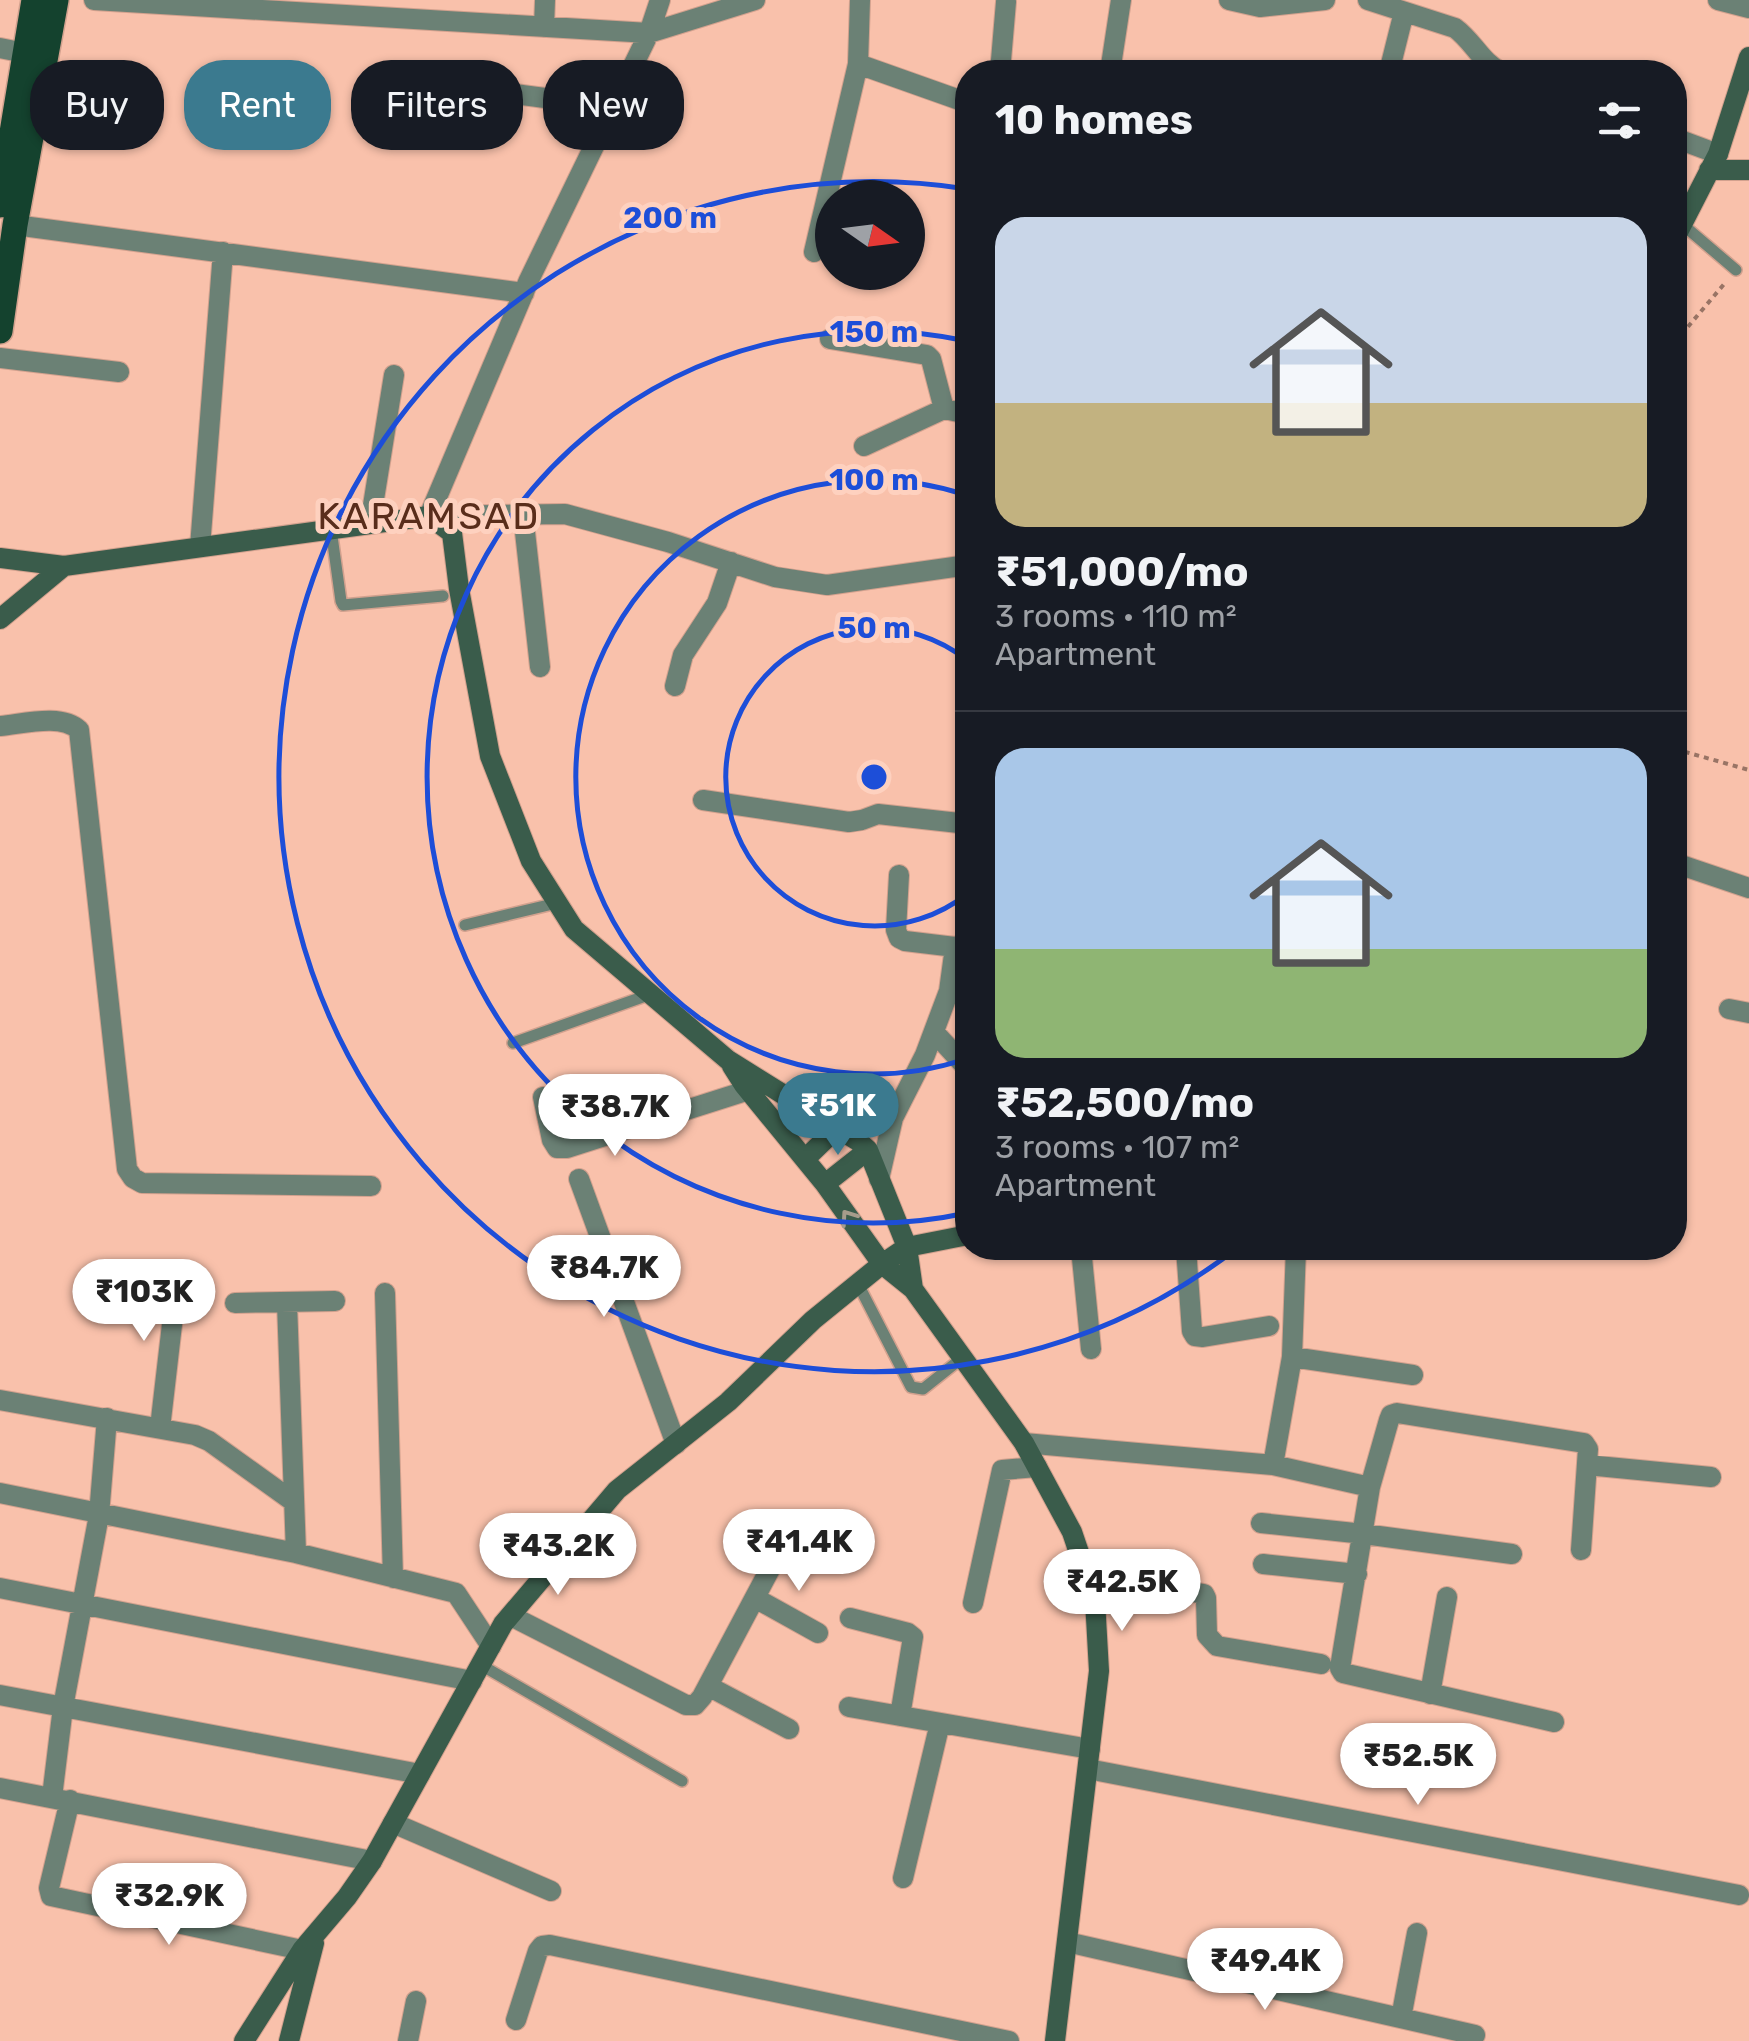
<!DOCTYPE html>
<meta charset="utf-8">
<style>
:root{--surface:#171b24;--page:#242831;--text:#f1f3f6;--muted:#9ea1a6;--line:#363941;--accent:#3b7a8f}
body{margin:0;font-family:Rubik,sans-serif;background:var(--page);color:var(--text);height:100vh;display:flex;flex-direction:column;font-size:38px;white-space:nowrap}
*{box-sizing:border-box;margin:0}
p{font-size:32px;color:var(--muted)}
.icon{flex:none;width:55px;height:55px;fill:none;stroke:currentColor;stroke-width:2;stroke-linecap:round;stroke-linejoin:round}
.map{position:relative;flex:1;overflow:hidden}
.side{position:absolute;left:955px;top:60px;width:732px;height:1200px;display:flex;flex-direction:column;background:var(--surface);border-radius:40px;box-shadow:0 2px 8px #0004}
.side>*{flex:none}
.banner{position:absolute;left:30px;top:60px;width:775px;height:90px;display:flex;gap:20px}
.needle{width:65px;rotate:104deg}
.controls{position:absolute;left:815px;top:180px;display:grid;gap:20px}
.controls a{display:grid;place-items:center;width:110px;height:110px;border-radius:50%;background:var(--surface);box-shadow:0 2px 8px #0004;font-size:50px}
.price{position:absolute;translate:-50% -85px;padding:0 22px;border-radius:35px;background:#fff;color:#222;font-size:32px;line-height:65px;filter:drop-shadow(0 2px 5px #0008)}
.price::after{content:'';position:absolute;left:50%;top:60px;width:30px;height:22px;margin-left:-15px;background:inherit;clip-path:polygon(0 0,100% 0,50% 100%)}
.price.active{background:var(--accent);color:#fff}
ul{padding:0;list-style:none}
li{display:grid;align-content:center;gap:20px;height:530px;padding:0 40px}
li+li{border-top:2px solid var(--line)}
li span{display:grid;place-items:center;height:310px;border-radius:30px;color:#555}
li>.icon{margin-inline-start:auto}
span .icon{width:180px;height:180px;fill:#fffc;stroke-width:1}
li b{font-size:42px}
h2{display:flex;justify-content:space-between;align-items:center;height:120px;padding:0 40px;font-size:42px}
.chip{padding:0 35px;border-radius:40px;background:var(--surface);box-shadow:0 2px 8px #0004;font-size:35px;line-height:90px}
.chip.active{background:var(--accent);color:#fff}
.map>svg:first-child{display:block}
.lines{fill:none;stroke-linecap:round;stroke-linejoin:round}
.lane-casing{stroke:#d2a18e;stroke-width:14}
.street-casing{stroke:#d2a18e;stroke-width:22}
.secondary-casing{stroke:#d2a18e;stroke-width:22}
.primary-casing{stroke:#d2a18e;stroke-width:28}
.path{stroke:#997465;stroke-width:4;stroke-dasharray:5 5;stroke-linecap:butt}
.lane{stroke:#6b8175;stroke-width:11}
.street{stroke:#6b8175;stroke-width:20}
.secondary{stroke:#3a5c4b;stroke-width:20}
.primary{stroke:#14422e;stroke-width:25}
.oneway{stroke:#a69c8b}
.ring{fill:none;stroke:#1d4ed8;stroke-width:5}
.labels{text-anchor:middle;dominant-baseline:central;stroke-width:10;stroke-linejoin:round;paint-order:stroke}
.quarter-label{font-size:38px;letter-spacing:2.5px;fill:#592d1b;stroke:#fed1bf}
.centre{fill:#1d4ed8;stroke:#fed1bf;stroke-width:5}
.ring-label{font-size:30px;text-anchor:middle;font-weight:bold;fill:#1d4ed8;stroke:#fed1bf;stroke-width:10;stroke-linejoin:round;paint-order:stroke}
</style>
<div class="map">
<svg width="1749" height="2041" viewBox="0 0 1749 2041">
<rect width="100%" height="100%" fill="#f9c1ab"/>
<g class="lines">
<defs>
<path id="lane" d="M1682 224 1736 270
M331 529 341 601 343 605 443 596
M465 925 557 903
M513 1043 651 994
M858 1284 911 1387 923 1389 962 1358
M481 1665 682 1781"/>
<path id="street" d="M94 0 649 33 755 0
M660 0 649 33 529 280 429 516 565 514 668 542 775 577 827 585 968 565
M1229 0 1260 7 1325 0
M1368 0 1455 28C1473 41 1481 62 1501 72
M1718 0 1749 8
M544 27 545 0
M0 48 25 53
M858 64 968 103
M1000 72 1006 2
M1110 72 1121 0
M1389 72 1404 12
M507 93 613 107
M1675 138 1718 154
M15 225 524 293
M814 252 858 64 860 0
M830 339 927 355 931 359 944 409
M0 358 119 372
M864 446 944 409 968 414
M523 514 540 667
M370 524 394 375
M200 547 223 252
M675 686 683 655 717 603 731 562
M0 726C23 724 61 713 79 730L127 1169 133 1178 142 1183 371 1186
M703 800 849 822 862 820 878 814 968 824
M1675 863 1749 888
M899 875 896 930 899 938 905 941 955 947
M1729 1009 1749 1013
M934 1032 968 1069
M543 1097 552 1140 557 1148H567L749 1090
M579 1179 676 1444
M879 1179 893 1118 925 1055 949 991 955 947 968 944
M1081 1248 1091 1349
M1186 1248 1192 1331 1195 1336 1203 1337 1269 1326
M86 1293 165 1305 171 1309 173 1316 160 1428
M385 1293 393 1578
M235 1303 335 1301
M287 1303 296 1553
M1292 1357 1413 1375
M0 1400 195 1435 209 1441 294 1502
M1024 1443 1273 1465 1370 1487 1340 1668 1343 1673 1554 1722
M1273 1465 1292 1357 1296 1248
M1587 1465 1711 1477
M1370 1487 1389 1420 1391 1415 1397 1413 1584 1443 1588 1449 1581 1550
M0 1493 296 1553 456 1593 491 1646
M1261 1523 1364 1534 1512 1554
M1263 1564 1357 1574
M1086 1574 1204 1594 1206 1598 1207 1635 1217 1646 1321 1664
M0 1588 472 1681
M755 1598 818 1633
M973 1603 1002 1470 1037 1467
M511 1616 686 1705H695L702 1697 778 1554
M850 1618 908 1633 913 1637 900 1716
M708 1686 789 1729
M1430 1694 1447 1597
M0 1695 420 1774
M849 1707 1090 1749
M1088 1769 1739 1895
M0 1788 372 1861
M52 1797 63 1707 99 1515 107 1418
M70 1800 49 1888 51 1896 302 1950
M393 1823 551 1891
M903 1878 940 1723
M1067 1942 1475 2035
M1401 2018 1417 1933
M516 2020 538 1951 542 1946 550 1945 1009 2041
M408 2041 416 2001"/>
<path id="secondary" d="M1709 170H1749
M1675 238 1718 154 1749 57
M0 558 64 566
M0 619 64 566 429 516 452 533 459 589 490 756 531 861 574 929 728 1060 858 1141 868 1150 907 1247 913 1289
M732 1066 744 1085 825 1184 882 1264 913 1289 1024 1443 1072 1532 1095 1600 1099 1671 1055 2041
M805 1159 837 1128
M825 1184 868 1150
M244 2041 302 1950 347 1897 372 1861 503 1624 617 1490 728 1402 813 1320 882 1264 907 1247 968 1235
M289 2041 314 1943"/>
<path id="primary" d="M0 205 34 0
M0 331 15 225 56 0"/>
</defs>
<use href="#lane" class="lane-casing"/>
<use href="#street" class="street-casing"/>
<use href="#secondary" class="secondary-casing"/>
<use href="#primary" class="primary-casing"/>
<path class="path" d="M1675 342 1725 283
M1675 376V397
M1675 749 1749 770"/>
<use href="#lane" class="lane"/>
<use href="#street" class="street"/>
<use href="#secondary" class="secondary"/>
<use href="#primary" class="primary"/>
</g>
<defs><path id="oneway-chevron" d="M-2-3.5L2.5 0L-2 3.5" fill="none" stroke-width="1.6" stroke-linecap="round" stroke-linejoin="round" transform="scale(2.5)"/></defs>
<use class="oneway" href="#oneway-chevron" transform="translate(848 1217) rotate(-125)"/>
<g class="ring">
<path d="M967 894A149 149 0 1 1 967 660"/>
<path d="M966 1059A297 297 0 1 1 966 495"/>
<path d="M967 1213A446 446 0 1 1 967 341"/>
<path d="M1236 1249A595 595 0 1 1 967 189"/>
</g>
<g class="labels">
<g class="quarter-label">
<text x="429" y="516">KARAMSAD</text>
</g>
</g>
<circle cx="874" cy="777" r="15" class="centre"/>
<g class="ring-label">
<text x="670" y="228">200 m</text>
<text x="874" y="342">150 m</text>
<text x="874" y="490">100 m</text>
<text x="874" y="638">50 m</text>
</g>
</svg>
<div class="controls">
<a><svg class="needle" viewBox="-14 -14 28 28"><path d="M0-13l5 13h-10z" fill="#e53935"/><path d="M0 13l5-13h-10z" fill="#9ea1a6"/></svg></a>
</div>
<b class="price active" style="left:838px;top:1158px">₹51K</b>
<b class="price" style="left:615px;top:1159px">₹38.7K</b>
<b class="price" style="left:604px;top:1320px">₹84.7K</b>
<b class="price" style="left:144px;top:1344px">₹103K</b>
<b class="price" style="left:799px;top:1594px">₹41.4K</b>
<b class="price" style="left:558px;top:1598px">₹43.2K</b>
<b class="price" style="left:1122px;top:1634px">₹42.5K</b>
<b class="price" style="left:1418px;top:1808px">₹52.5K</b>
<b class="price" style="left:169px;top:1948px">₹32.9K</b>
<b class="price" style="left:1265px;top:2013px">₹49.4K</b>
<div class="banner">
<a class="chip">Buy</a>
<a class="chip active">Rent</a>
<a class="chip">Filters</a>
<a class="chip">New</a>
</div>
<section class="side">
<h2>10 homes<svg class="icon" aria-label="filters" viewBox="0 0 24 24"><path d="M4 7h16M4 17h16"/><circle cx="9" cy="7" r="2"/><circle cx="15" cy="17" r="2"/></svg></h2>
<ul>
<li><span style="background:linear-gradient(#c9d6e8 60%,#c2b280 0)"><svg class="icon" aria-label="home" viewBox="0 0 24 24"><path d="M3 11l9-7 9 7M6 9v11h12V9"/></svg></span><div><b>₹51,000/mo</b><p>3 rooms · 110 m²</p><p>Apartment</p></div></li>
<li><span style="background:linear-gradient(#a9c7e8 65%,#8fb573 0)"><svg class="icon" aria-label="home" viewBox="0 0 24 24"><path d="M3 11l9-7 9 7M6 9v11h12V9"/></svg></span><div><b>₹52,500/mo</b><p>3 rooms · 107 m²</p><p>Apartment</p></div></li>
</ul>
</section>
</div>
